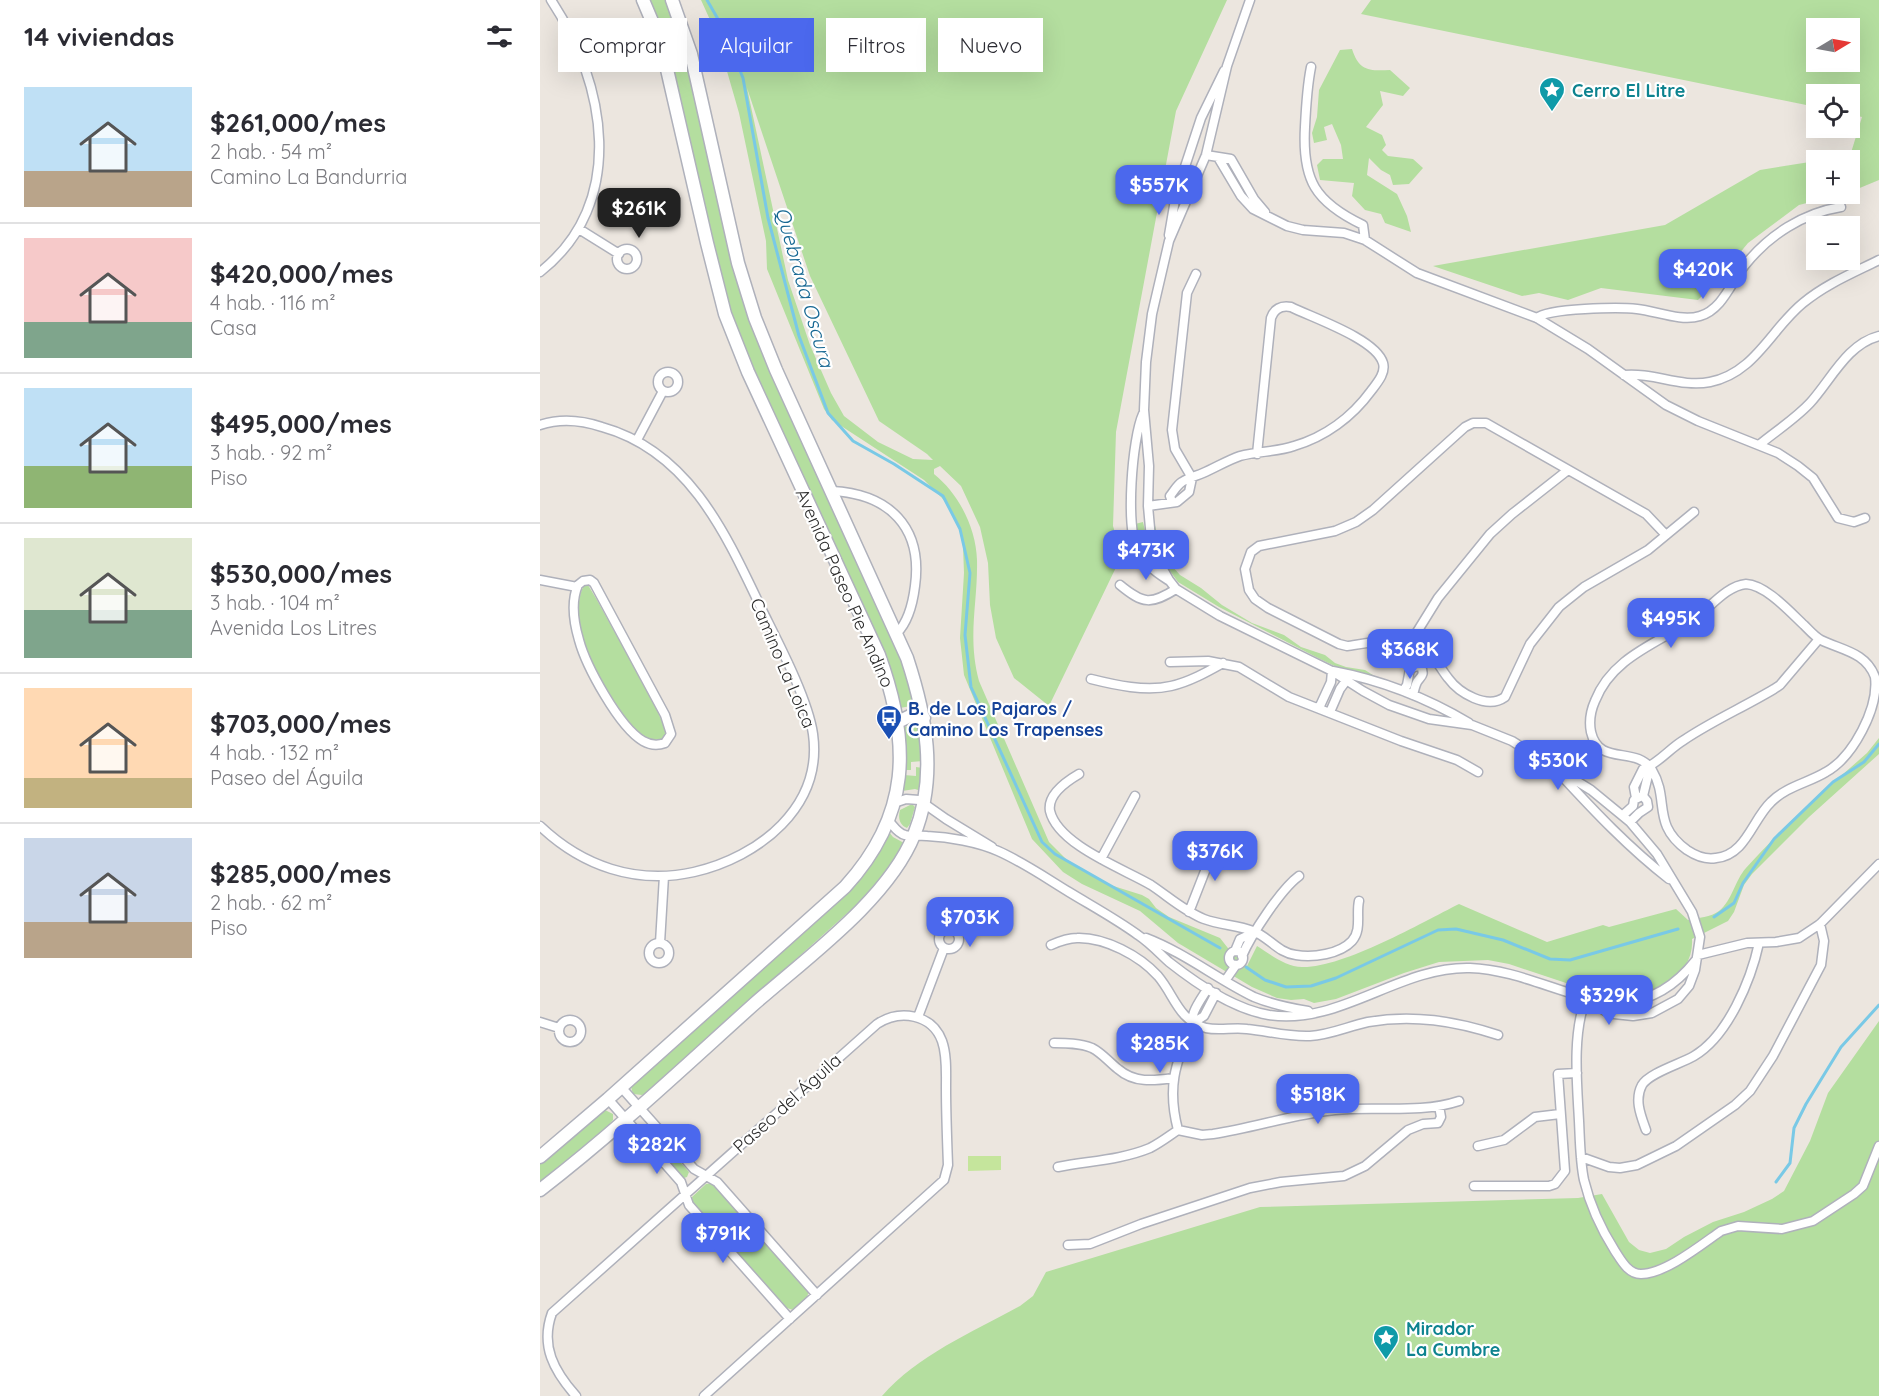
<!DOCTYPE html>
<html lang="es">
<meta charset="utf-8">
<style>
:root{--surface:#fff;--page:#f7f7f7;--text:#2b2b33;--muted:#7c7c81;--line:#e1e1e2;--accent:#4b68ed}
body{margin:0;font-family:Quicksand,sans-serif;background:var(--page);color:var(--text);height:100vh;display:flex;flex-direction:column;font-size:22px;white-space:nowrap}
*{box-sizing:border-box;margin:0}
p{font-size:20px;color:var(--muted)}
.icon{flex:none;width:33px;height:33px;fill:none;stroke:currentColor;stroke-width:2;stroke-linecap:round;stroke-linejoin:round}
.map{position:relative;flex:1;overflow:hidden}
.panel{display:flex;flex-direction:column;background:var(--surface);width:540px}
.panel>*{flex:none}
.guide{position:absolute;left:18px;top:18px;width:570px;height:54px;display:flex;gap:12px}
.needle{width:39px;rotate:80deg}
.fabs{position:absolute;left:1266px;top:18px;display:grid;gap:12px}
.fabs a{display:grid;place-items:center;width:54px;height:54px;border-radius:0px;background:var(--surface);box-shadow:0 6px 24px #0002;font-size:30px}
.price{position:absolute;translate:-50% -51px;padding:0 14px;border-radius:12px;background:var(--accent);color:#fff;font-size:20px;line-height:39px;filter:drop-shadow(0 2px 3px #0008)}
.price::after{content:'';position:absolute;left:50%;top:36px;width:18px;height:14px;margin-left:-9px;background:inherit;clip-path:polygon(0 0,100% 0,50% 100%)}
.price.on{background:#222;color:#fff}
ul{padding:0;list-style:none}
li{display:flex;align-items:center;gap:18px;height:150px;padding:0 24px}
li+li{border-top:2px solid var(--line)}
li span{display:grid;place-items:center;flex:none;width:168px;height:120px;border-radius:0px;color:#555}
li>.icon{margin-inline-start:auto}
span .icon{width:72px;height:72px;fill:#fffc;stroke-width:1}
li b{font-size:26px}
h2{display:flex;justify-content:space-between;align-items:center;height:72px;padding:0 24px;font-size:26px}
.chip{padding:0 21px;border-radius:0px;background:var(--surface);box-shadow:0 6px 24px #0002;font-size:21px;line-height:54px}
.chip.on{background:var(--accent);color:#fff}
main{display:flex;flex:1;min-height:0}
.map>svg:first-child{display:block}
.green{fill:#b4de9f;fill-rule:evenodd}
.pitch{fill:#c5e59c}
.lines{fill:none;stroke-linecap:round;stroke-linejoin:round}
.stream{stroke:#79c9e6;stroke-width:3}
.street-casing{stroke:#afb1bb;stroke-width:11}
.secondary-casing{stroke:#afb1bb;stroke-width:15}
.street{stroke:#fff;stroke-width:8}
.secondary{stroke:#fff;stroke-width:12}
.labels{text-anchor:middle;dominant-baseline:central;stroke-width:4.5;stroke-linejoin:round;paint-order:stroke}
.culture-label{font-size:18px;font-weight:bold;fill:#0d838f;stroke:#fff;text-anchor:start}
.street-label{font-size:18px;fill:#2b2b2b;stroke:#fff}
.transit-label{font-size:18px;font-weight:bold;fill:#164399;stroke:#fff;text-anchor:start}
.water-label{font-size:20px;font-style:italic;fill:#176893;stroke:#fff}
</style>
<main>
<section class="panel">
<h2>14 viviendas<svg class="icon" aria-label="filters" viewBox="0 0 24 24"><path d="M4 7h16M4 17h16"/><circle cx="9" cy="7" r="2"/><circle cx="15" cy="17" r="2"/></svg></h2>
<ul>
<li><span style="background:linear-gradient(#bfe0f5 70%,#b9a48a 0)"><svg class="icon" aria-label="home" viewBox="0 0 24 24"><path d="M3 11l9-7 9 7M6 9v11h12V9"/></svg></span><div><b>$261,000/mes</b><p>2 hab. · 54 m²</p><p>Camino La Bandurria</p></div></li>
<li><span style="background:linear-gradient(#f6c9c9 70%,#7fa58c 0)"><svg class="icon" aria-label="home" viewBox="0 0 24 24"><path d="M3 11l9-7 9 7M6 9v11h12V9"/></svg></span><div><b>$420,000/mes</b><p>4 hab. · 116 m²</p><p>Casa</p></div></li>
<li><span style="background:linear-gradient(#bfe0f5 65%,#8fb573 0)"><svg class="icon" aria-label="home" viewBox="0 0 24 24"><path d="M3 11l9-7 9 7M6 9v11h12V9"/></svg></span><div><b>$495,000/mes</b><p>3 hab. · 92 m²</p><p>Piso</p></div></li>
<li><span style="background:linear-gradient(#dfe7d0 60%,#7fa58c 0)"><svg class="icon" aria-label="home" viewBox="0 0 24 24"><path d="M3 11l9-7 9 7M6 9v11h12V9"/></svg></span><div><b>$530,000/mes</b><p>3 hab. · 104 m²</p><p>Avenida Los Litres</p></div></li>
<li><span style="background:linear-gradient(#ffd9b3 75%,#c2b280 0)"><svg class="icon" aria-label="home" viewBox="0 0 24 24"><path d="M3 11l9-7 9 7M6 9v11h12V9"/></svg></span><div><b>$703,000/mes</b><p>4 hab. · 132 m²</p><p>Paseo del Águila</p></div></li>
<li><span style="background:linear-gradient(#c9d6e8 70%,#b9a48a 0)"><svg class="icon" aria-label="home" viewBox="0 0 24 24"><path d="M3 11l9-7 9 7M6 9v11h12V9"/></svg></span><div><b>$285,000/mes</b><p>2 hab. · 62 m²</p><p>Piso</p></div></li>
</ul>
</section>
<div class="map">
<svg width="1339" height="1396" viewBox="0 0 1339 1396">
<rect width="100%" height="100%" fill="#ece6df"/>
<path class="green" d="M108 0H126L143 46 194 269 363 660 376 705 360 708 212 367 190 311 183 286 128 50Z
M161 0H687L636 111 576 432 573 526 582 555 509 706 474 678 456 638 450 605 448 563 440 527 421 486 400 466 394 469V474C419 494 436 528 437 560 438 603 427 636 439 681L509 842 527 860 567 884 602 895 609 899 616 908 629 917 680 938 691 952 707 966 717 946C730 954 746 967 762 967 803 968 881 923 919 904L1007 942 1063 925 1069 927 1136 909 1148 920C1158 918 1171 917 1179 911 1192 901 1195 880 1206 868 1243 827 1285 790 1327 753L1339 738V754L1269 817 1212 874 1204 885 1194 912 1188 921 1152 939C1155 982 1100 1002 1065 996L969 964 948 960 899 962 864 973 796 999 774 1003 764 999 751 1000 737 998 712 987 638 943 600 911 542 884 523 872 492 839 424 675 420 638 424 573 423 546 420 530 413 514 407 503 384 480 292 420 284 409 227 269 226 241 199 113 176 33ZM207 88 270 276 339 421 387 454 393 460 373 459 338 442 304 416 291 393 270 345 248 280Z
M831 0H1339V180L1310 192V160H1283L1310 156 1322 117 1310 114V94H1276V107L821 14ZM1276 28H1310V62H1276Z
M812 49C819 71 829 71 850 70L870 88 863 96 840 91 843 105 826 127 842 135 846 145 842 150 848 156 873 159 883 168 869 184 853 185 850 175 841 170 829 158 827 175 857 194 867 216 871 232 845 223 841 214 825 210 812 196 814 183 780 180 777 165 783 159H803L801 145 792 124 784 127 787 140 774 143 772 133 777 117 779 90 800 50Z
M1276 161V194H1302L1259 205 1208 243 1176 282 1158 300 1061 288 1028 300 999 293 982 296 893 266 1125 225 1220 170Z
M614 521 621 551 632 566 640 575 661 588 682 605 712 623 744 635 761 647 785 655 795 663 806 667 825 670 836 677 854 684 801 669 780 659 679 607 638 582 622 560 616 543 611 522Z
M603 522 610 553 608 556 601 548 595 524Z
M44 585H48L57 600 115 705 125 729 126 735 123 739C118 740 113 740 109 739 88 732 52 665 44 644 39 627 35 602 44 585Z
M380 725 383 761 371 762V770H365L366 747 364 727Z
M376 767 383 768 381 791 375 789 362 791 364 775 376 776Z
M370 805H373L375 807 370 824 367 828C359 825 358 817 360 810Z
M349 832 353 837 364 843 350 868 323 899 107 1093 102 1095 93 1094 91 1087 93 1082 319 881 339 852Z
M1339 1021V1396H342C378 1355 433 1332 480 1306L493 1296 506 1272 720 1207 1038 1198 1062 1194 1089 1242 1099 1250 1110 1253 1126 1249 1144 1237 1173 1222 1204 1212 1232 1199 1244 1191 1270 1141 1288 1093Z
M65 1110 73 1114V1120L68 1126 0 1183V1163L62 1111Z
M123 1143 149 1172 147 1177 144 1178 117 1148Z
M173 1183 269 1291 267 1297 253 1310 247 1308 153 1204 152 1197 166 1184Z"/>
<path class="pitch" d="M428 1156H461V1170L428 1171Z"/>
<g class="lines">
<path class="stream" d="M167 0 182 26 203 78 228 218 259 336 288 413 313 441 354 464 403 496 420 529 430 573 425 635 431 687 502 842 515 854 680 948
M1174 917 1194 903 1203 883 1234 839 1293 782 1324 762 1339 744
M706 967 725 980 746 987 771 986 796 978 898 930 916 929 963 940 1010 959 1030 960 1138 929
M1236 1182 1250 1163 1254 1128 1266 1104 1301 1047 1339 1005"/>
<defs>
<path id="street" d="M710 0 687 66 666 155 629 241 612 314 606 362 604 410 609 466 608 506 611 539 619 562 629 580 636 589 680 616 792 671 823 691 849 705 889 719 932 725 972 741 1051 790 1090 822 1117 854 1152 912 1160 937 1155 970 1149 986 1138 999 1112 1013 1093 1016 1074 1014 1065 1011 1046 998
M771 67C767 87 766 106 765 127 762 180 775 202 823 225L825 240
M666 155 691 159 714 199 725 212
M679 159 701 196 713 209 747 226 763 230 804 233 825 240 877 273 997 318 1048 349 1126 405 1158 421 1238 453 1258 466 1273 478 1298 518 1314 522 1325 518
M39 229 79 254
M629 235 636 194 661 118 684 71
M77 259a10 10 0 1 1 20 0a10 10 0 1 1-20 0Z
M0 272C88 203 66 83 11 0
M997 318C1008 308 1080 307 1097 309 1116 311 1141 322 1160 316 1183 309 1191 282 1205 265 1229 235 1263 213 1301 207
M118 382a10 10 0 1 1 20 0a10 10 0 1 1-20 0Z
M1084 375C1113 372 1141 388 1170 382 1215 373 1231 329 1263 303 1286 284 1313 273 1339 260
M603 414C592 438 585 528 598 552 604 564 617 573 628 580
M0 425C21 418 41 420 62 427 152 452 188 539 225 616 241 648 268 700 273 734 283 807 219 857 154 872 96 885 42 866 0 826
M97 440 123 391
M1219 445C1236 431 1255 419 1270 403 1291 380 1307 344 1339 336
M652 478 635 449 632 430 647 293 656 274
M292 491C349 494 383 527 375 586 373 602 369 621 357 633
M632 502 630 496C634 491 637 485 642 482 648 478 656 476 663 473 675 468 688 460 700 456 718 451 737 452 754 446 785 437 812 417 831 391 837 383 846 373 843 363 836 339 773 318 751 307 741 305 734 309 731 318L717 454
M608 506 637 502 649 492 652 478
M1125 534 1106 514 946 423H933L925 427 833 510 816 522 795 531 719 546 711 552 705 569 709 590 715 599 728 608 799 644 807 646C822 644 860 637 873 641 891 647 897 664 908 678 919 693 947 710 965 697L990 644 1019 607 1044 587 1108 550 1154 512
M0 580 37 587
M50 580 54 583 125 715 131 734 125 743C117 746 110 745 103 741 79 727 46 666 39 640 34 623 31 601 38 585L43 581Z
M1206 584C1226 585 1250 612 1264 625 1269 630 1275 637 1281 640 1301 650 1326 652 1335 677 1339 708 1313 757 1286 772 1268 783 1247 786 1231 802 1212 820 1206 855 1176 858 1165 860 1156 856 1147 850 1111 824 1130 800 1112 770 1096 745 1059 767 1051 732 1049 722 1051 710 1055 701 1072 657 1118 643 1154 619 1170 608 1186 586 1206 584Z
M580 585C603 604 611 605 636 589
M872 640 877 666
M630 662 668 661 699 667 749 697 861 741 917 760 938 772
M870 669 865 656V647L872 640 898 598 950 534 972 514 1028 470
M793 671C841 680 887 698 929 723
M551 679C575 685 606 692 631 686 649 682 667 672 683 663
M863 691 867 685 870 669 877 666 881 667C885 675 881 676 877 682 875 686 874 691 873 695
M779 708 791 682 792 671
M790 712 800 689 806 681
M539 774C527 781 507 794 510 811 518 845 584 869 611 885 629 897 644 911 664 919 680 925 697 925 713 931 729 937 738 953 756 955 773 958 800 954 812 941 822 930 816 914 819 901
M1020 774C1054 811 1089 848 1129 879
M1096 798 1094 787 1103 769C1118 764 1130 748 1144 740 1172 721 1204 707 1234 689L1240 685 1279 639
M354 803 366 799 379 800 406 819 452 847
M1083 815 1093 806 1094 800 1100 797
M348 820C353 825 357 833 365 835 372 837 380 835 387 836 409 837 438 842 458 851 483 862 506 878 529 892 552 906 576 919 598 935 610 943 619 953 629 962 657 984 693 1009 729 1015 799 1026 860 966 930 968 1015 971 1086 1048 1156 960
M1090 822 1099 813 1108 807 1107 801 1103 796 1110 767
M561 859 595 796
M649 912 676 843
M399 939a10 10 0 1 1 20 0a10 10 0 1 1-20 0Z
M606 938C645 953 677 979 714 997 731 1004 750 1008 768 1011
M109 953a10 10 0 1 1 20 0a10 10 0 1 1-20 0Z
M120 943 124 876
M511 945C520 941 528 938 537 938 565 937 600 956 618 976 635 996 638 1020 666 1028 680 1031 693 1027 707 1029 728 1031 748 1037 770 1036 790 1035 809 1026 828 1022 873 1014 915 1021 958 1035
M695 951 700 939 715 932
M689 958a7 7 0 1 1 14 0a7 7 0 1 1-14 0Z
M1158 955 1207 943 1236 942 1259 938 1280 924 1339 864
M702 956C711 935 741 889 759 876
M685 981 696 965
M1046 998C1032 1034 1037 1083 1039 1121 1040 1140 1040 1161 1044 1180 1050 1205 1061 1229 1075 1251 1081 1260 1088 1274 1101 1274 1125 1274 1161 1245 1181 1231L1198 1226 1242 1229 1273 1221 1314 1194 1323 1186 1339 1146
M378 1017 404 948
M19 1031a11 11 0 1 1 22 0a11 11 0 1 1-22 0Z
M0 1022 19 1028
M653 1023 664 1016 676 993
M514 1043C526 1043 540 1043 552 1048 562 1053 569 1062 578 1069 594 1083 613 1081 633 1078
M81 1087 154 1169 177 1182 277 1295
M68 1099 141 1182 149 1205 250 1319
M638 1130C627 1088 635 1064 651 1026 653 1021 652 1017 654 1012 657 1004 663 996 668 988
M1106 1130C1101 1116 1094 1100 1102 1085 1109 1073 1140 1064 1154 1056 1188 1036 1211 980 1219 943
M938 1146 964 1140 995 1117 1020 1114
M1041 1157 1069 1167 1080 1168 1097 1165 1136 1146 1195 1105 1210 1091 1233 1056 1281 965 1284 941 1280 924
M518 1167C548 1161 581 1160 610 1148 620 1143 629 1136 638 1130L662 1135 673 1134C714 1128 753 1114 795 1110 836 1106 880 1114 919 1101
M934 1186H1009L1015 1184 1025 1171 1018 1074 1037 1073
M528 1245 550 1244 601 1224 710 1188 741 1182 804 1176 825 1166 868 1130 883 1124 898 1123 901 1117 899 1106
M36 1396C14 1371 0 1346 12 1313L337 1024C360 1009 392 1014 402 1041 407 1055 406 1072 406 1087 406 1113 407 1139 408 1165L404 1180 164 1396"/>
<path id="secondary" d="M358 722 370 716 384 718
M0 1157 68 1099 305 887C371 815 371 743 339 655L208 372 185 314 167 243 126 65 114 26 103 0
M0 1190C74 1133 143 1068 213 1005 265 959 348 900 374 835 398 776 386 716 367 658L236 370 215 318 198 263 151 54 132 0"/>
</defs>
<use href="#street" class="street-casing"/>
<use href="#secondary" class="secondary-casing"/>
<use href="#street" class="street"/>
<use href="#secondary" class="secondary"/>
</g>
<defs>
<symbol id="sight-pin" viewBox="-11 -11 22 30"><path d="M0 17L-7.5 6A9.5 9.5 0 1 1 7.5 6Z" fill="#0f9aa8" stroke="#fff"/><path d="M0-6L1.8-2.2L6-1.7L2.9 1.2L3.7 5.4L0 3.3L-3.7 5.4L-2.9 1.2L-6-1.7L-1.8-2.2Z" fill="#fff"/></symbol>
<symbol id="bus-pin" viewBox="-11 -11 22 30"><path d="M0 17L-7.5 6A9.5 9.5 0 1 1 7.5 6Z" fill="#1a4fb4" stroke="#fff"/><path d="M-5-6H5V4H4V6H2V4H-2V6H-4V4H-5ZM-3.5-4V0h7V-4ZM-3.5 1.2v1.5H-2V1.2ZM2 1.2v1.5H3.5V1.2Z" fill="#fff"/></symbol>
</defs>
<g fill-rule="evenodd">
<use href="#sight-pin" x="997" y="75" width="30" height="40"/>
<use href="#bus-pin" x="334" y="703" width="30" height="40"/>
<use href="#sight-pin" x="831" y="1323" width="30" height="40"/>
</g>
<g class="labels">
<g class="culture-label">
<text x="1032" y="90">Cerro El Litre</text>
<text x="866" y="1328">Mirador<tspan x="866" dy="21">La Cumbre</tspan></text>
</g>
<g class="street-label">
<text transform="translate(305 588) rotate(66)">Avenida Paseo Pie Andino</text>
<text transform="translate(243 663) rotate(67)">Camino La Loica</text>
<text transform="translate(247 1103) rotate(-42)">Paseo del Águila</text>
</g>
<g class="transit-label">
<text x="368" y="708">B. de Los Pajaros /<tspan x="368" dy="21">Camino Los Trapenses</tspan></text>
</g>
<g class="water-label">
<text transform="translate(265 287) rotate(74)">Quebrada Oscura</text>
</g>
</g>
</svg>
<div class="fabs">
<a><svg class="needle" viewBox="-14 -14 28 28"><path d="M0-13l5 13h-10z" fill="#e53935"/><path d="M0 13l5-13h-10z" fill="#7c7c81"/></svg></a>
<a><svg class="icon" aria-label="locate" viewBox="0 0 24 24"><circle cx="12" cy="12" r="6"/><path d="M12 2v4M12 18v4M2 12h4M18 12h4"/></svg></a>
<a>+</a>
<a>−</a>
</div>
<b class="price" style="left:619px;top:216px">$557K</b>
<b class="price on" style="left:99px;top:239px">$261K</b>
<b class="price" style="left:1163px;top:300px">$420K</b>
<b class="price" style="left:606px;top:581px">$473K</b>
<b class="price" style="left:1131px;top:649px">$495K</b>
<b class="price" style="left:870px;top:680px">$368K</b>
<b class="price" style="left:1018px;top:791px">$530K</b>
<b class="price" style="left:675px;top:882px">$376K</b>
<b class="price" style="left:430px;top:948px">$703K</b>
<b class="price" style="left:1069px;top:1026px">$329K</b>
<b class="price" style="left:620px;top:1074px">$285K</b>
<b class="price" style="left:778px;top:1125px">$518K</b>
<b class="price" style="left:117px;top:1175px">$282K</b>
<b class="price" style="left:183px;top:1264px">$791K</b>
<div class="guide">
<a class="chip">Comprar</a>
<a class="chip on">Alquilar</a>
<a class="chip">Filtros</a>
<a class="chip">Nuevo</a>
</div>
</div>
</main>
